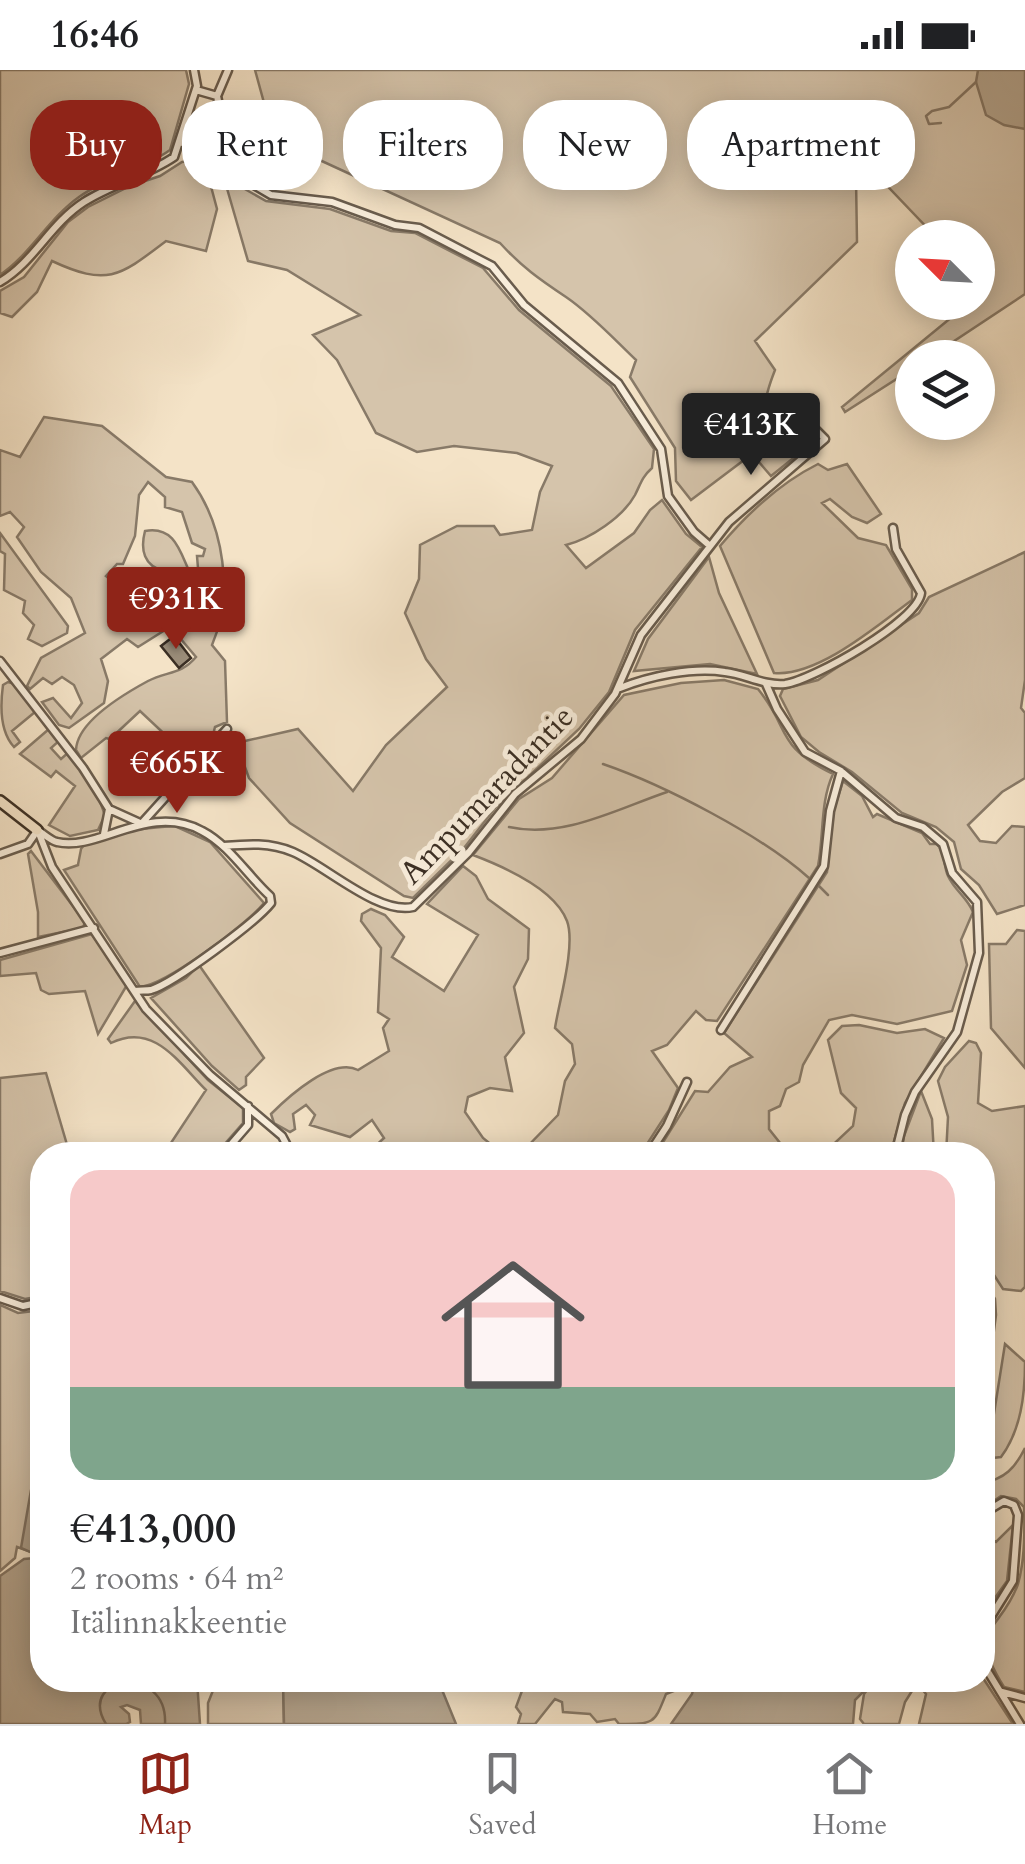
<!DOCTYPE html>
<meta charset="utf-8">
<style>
:root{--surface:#fff;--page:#f2f2f2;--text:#202124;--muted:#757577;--line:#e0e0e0;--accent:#8f2418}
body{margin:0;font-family:Cardo,serif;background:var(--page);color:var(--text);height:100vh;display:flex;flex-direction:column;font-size:38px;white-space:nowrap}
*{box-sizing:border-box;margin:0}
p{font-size:32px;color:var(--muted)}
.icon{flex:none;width:55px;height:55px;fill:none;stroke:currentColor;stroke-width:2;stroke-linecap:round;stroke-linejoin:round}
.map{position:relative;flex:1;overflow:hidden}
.sheet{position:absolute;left:30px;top:1072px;width:965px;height:550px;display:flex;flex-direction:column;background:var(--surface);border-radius:40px;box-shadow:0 5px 25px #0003}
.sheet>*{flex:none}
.hud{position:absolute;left:30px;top:30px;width:965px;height:90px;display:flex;gap:20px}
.needle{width:65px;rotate:294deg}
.controls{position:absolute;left:895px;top:150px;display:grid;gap:20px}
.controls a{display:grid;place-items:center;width:100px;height:100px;border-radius:50%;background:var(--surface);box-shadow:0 5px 25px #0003;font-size:50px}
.price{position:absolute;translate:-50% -85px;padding:0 22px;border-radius:10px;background:var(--accent);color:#fff;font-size:32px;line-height:65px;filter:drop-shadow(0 2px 5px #0008)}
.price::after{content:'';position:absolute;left:50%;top:60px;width:30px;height:22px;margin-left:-15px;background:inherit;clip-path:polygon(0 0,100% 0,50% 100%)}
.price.selected{background:#222;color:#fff}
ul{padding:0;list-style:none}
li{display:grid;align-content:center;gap:20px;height:530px;padding:0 40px}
li span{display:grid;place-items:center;height:310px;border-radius:30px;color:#555}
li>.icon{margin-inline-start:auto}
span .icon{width:180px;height:180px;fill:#fffc;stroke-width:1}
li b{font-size:42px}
.chip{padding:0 35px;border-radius:40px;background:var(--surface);box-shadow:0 5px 25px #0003;font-size:35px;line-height:90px}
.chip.selected{background:var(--accent);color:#fff}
.status{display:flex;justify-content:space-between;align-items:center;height:70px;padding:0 50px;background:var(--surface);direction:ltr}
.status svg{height:28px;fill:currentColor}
.tabs{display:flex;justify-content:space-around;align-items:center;height:140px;border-top:2px solid var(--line);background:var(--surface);font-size:28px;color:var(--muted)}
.tabs a{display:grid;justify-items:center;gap:5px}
.tabs .selected{color:var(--accent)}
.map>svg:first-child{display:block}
.green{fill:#d5c4ab;stroke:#887a68;stroke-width:2.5;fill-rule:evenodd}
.water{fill:#b5a690;stroke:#847665;stroke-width:2.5}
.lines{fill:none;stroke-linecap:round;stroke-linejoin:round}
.shore{stroke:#786a5a;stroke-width:2.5}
.stream{stroke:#847665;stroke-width:2.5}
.building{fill:#9b8d79;stroke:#3b2f24;stroke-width:2.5}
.minor-casing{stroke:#695c4d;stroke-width:11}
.major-casing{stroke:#3b2f24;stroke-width:14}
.minor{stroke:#f8eddb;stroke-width:6}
.major{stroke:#f4e3c7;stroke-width:9}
.labels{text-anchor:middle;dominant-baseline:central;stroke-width:10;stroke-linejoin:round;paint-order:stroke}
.street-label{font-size:32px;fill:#3b2f24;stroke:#f8eddb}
</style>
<div class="status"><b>16:46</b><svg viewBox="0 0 49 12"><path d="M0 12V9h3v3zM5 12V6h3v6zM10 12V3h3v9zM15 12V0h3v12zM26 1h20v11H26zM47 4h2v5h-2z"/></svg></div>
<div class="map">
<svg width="1025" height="1654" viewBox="0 0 1025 1654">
<rect width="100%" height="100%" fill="#f4e3c7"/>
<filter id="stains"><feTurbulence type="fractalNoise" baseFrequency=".002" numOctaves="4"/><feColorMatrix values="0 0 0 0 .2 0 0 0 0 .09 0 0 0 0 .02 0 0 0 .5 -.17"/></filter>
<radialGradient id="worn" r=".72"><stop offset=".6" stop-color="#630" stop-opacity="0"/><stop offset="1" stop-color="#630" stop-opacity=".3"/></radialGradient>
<path class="green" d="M0 0H186L189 14 170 80C142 100 107 107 79 127 48 149 31 184 0 205Z
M255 0H1025V224L930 287 912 288V299L845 342 842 337 969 233 978 232V168L936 167 870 98 856 108 857 172 755 271 775 300C755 351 766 348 796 386L771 406 752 384 691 430 676 411 675 378 630 307 636 290C614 269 591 244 566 227 539 209 522 197 500 173L274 69Z
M198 90 205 94 217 139 206 181 166 171C120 206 108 217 52 191L37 222 12 247 0 243V221L24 207 68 152 88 137 130 116 160 106 182 92Z
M229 110 266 131 330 139 391 161 415 163 483 198 519 240 611 316 654 379 652 398C642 407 641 413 635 425 623 447 590 469 566 475L586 498 634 463 650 440 662 430 686 464 702 477 635 560 609 622 579 659 496 737 464 778 413 828 404 826 290 753 249 708 236 673 298 659 353 721 386 675 447 617 426 589 405 543 419 509 420 475 457 456H494L500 465 532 460 540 422 552 396 517 383 454 376 417 382 376 363 337 290 313 265 360 245 287 200 248 191 226 115Z
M44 347 102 356 166 407 192 412C224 456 234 525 212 575L225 591 227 652 215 657 212 669 191 689 140 641 110 669 106 668 81 688 76 680C77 652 124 624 148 611 167 601 181 605 196 587L174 561 165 560 138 577 127 569 101 589 108 611 104 633 69 658 59 655 42 632 53 628 71 648 82 633 74 615 62 607 52 614 43 608 30 619 27 616 41 588 85 563 71 528 41 502 17 467 24 457 10 442 0 446V380L20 387ZM148 412 165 427V437L182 442 192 473 205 479 203 486H197L198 498 213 516 210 528C205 522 197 516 193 509 181 488 178 455 145 461 140 480 144 496 164 501L157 537H130L120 532 123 515 119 508 111 510 106 506 117 494H123L135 466 139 425Z
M818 394 828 400 847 394 881 444 867 453 852 447 830 429 822 433 858 468 886 475 912 519V530C878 555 818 607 774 603L720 476C747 444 780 413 818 394Z
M0 463 68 556 67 563 42 576 28 569 34 555 23 543 25 531 4 520 5 484 0 481Z
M1025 482V610L1021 638 1025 643V708L1002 722 968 755 980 771 996 773 1012 756 1025 757V835L997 844 979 815 961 799 954 772 936 757 902 743 852 702 819 682 801 667 780 626 783 619 818 610 919 543 929 527Z
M709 487 719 523 757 604 710 594 634 601 648 569Z
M724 610 758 619C792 661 774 675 833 704 820 732 824 765 818 796L717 951 706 950 696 941 667 975 652 981 678 1018 669 1040 640 1085H372L369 1082 384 1068 372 1050 350 1067 310 1055 315 1045 306 1035 293 1044 295 1059 290 1062 274 1053 271 1044C289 1026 332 987 358 1000L389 981 383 958 389 949 378 942 381 878 361 851 362 844 371 839 385 845 404 867 392 887 444 921 478 865 427 834 463 796 476 806 488 829 529 859 528 889 514 917 524 963 505 987 512 1021 490 1018 468 1027 465 1042 483 1068 504 1085 520 1084 558 1045 565 1011 575 994 572 974 555 958C559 932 576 875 567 851 555 819 502 796 473 785L519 729 552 708 624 625 681 613Z
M8 612 15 614 35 642 12 661 20 672 14 677C0 662 0 637 3 615Z
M49 659 60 670 51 678 61 689 69 682 99 729 105 745 98 760 70 766 49 755 75 716 56 701 51 707 20 684Z
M843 711 862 726 873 747 877 744 922 763 930 774H937C946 784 943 795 948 806 955 821 967 827 973 842L961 870 967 895 952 941 897 954 852 945 829 950 803 995 799 1012 786 1019 780 1036 769 1041V1059L788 1083 798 1085H655L695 1021 708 1022 730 997 752 987 724 963 827 802 833 743Z
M175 756 210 772 264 833C247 854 166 915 140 917L64 800 78 795C78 794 81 780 81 779 90 762 157 757 175 756Z
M31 781 85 852 83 858 38 867V842L28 784Z
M1017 860 1025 861V998L991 958 989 874H1006Z
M92 864 127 915 98 964 85 921 49 924 41 920 36 903 0 906V890Z
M199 895 264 988 246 1007V1015L239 1020 212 996 151 928 186 908Z
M135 931 208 1010 243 1038V1053L215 1085H163L206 1020C178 992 154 952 111 973L108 969Z
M859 955 897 963 925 959 944 968 905 1033 890 1085H822L853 1056 856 1038 841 1023 828 970 842 956Z
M969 971 976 973 981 983 978 1033 992 1041 1025 1036V1217L1021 1221 1003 1219 983 1188 982 1085H946L948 1047 938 1011 945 997Z
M46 1003 70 1085H42V1156L34 1189 42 1201V1226L25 1229 0 1221V1008Z
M921 1021 932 1049 934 1085H901L904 1066Z
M983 1209 995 1229 996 1245 983 1344Z
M0 1235 18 1243 42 1240V1418L29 1481 17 1477 15 1488 0 1501Z
M1005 1274 1025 1292C1025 1325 1021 1360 1001 1387L983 1389 992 1356Z
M1025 1378V1622L1004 1617C965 1555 1000 1564 1018 1514 1025 1490 1025 1463 1024 1437L1016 1429 1001 1426 983 1438 982 1413C1005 1409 1015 1398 1025 1378Z
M1013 1455 1007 1511 992 1532 987 1524 983 1525 986 1501 983 1473 987 1467 996 1472Z
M983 1608 1013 1654H919L926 1624 917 1613 905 1632 899 1654H864L860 1649 864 1624 875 1610Z
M211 1610H283L284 1654H208V1633L214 1618Z
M526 1610H691L689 1615 666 1624C654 1654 655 1654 619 1654L615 1649 597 1652 590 1644 563 1642 562 1632 555 1629 535 1654H518L521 1644 516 1637Z"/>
<path class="water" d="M978 0H1025V59L1004 55 986 45 976 12Z
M42 1395V1610H197L200 1654H141L140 1640 127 1635 121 1637 129 1644 130 1652 126 1654H0V1506L24 1489 35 1488V1484L21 1478 31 1420Z
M283 1610H438L456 1654H284Z
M696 1610H875L855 1630 853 1654H671L692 1624Z"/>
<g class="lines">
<path class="shore" d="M106 1654C76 1605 168 1593 165 1654"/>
<path class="stream" d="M941 53 929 54 926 46 932 41 949 37 976 12
M603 694C664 715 761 765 809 808
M509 757C563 769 617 739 667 722
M819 816 828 825"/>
</g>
<path class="building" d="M174 566 191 588 179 598 161 576Z"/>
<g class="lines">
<defs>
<path id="minor" d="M196 20 217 26
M217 26C223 49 214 70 221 93
M217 26 228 0
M181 72 271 125 332 132 395 155 419 158 492 196 524 235 618 313 661 379 668 426 694 462 710 476
M0 212C34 192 50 154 84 132 112 114 146 106 174 87L197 16 194 0
M0 591 83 698 109 739 140 753
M766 614 777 639 805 682 841 701 896 748 923 757 943 774 952 803 977 832 979 883 957 962 915 1022 905 1045 895 1085
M620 618C650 606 692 597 725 602 745 604 764 616 785 614 813 610 918 551 921 523L896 479 893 458
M142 753 227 659
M37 760C43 763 51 771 57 772 98 782 149 732 202 761 229 775 248 806 270 826L271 833C256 852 174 913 151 920 146 921 140 920 135 921
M38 761 52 797 146 939 210 1005 282 1066 292 1085
M104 764 109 739
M223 776C247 774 270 772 293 782 326 796 378 845 413 837L469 782 515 724 581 669 615 624 641 565 729 452 825 369 816 360
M0 784 28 774 37 761
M0 883 94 858
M721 960 824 796 830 741 841 701
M222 1085 248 1055V1036
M648 1085 667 1056 687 1012
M0 1228 23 1236 42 1232
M982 1444 1004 1431 1014 1435 1018 1445 1013 1511 982 1561
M982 1592 1020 1654
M1002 1622 1025 1628"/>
<path id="major" d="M0 731 37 760"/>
</defs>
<use href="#minor" class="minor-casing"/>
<use href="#major" class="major-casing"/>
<use href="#minor" class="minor"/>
<use href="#major" class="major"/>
</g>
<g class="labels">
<g class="street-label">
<text transform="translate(487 725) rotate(-46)">Ampumaradantie</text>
</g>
</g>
<rect width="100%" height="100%" filter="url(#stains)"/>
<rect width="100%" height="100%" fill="url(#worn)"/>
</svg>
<div class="controls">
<a><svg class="needle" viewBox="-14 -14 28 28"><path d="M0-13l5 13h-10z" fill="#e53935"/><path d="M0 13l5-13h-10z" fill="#757577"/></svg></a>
<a><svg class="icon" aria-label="layers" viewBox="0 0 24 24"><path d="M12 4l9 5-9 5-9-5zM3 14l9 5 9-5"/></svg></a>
</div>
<b class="price selected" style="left:751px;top:408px">€413K</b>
<b class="price" style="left:176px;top:582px">€931K</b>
<b class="price" style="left:177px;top:746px">€665K</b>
<div class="hud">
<a class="chip selected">Buy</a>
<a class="chip">Rent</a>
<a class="chip">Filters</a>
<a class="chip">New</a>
<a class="chip">Apartment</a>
</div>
<section class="sheet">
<ul>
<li><span style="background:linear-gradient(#f6c9c9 70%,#7fa58c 0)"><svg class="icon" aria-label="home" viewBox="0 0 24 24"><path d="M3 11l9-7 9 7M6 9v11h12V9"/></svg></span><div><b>€413,000</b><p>2 rooms · 64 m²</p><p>Itälinnakkeentie</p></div></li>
</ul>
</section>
</div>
<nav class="tabs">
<a class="selected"><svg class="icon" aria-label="map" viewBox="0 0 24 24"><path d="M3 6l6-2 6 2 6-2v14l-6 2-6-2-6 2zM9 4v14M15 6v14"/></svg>Map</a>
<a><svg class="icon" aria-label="saved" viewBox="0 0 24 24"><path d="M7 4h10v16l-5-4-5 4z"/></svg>Saved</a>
<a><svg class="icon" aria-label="home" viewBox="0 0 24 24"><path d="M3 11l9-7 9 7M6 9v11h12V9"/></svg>Home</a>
</nav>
